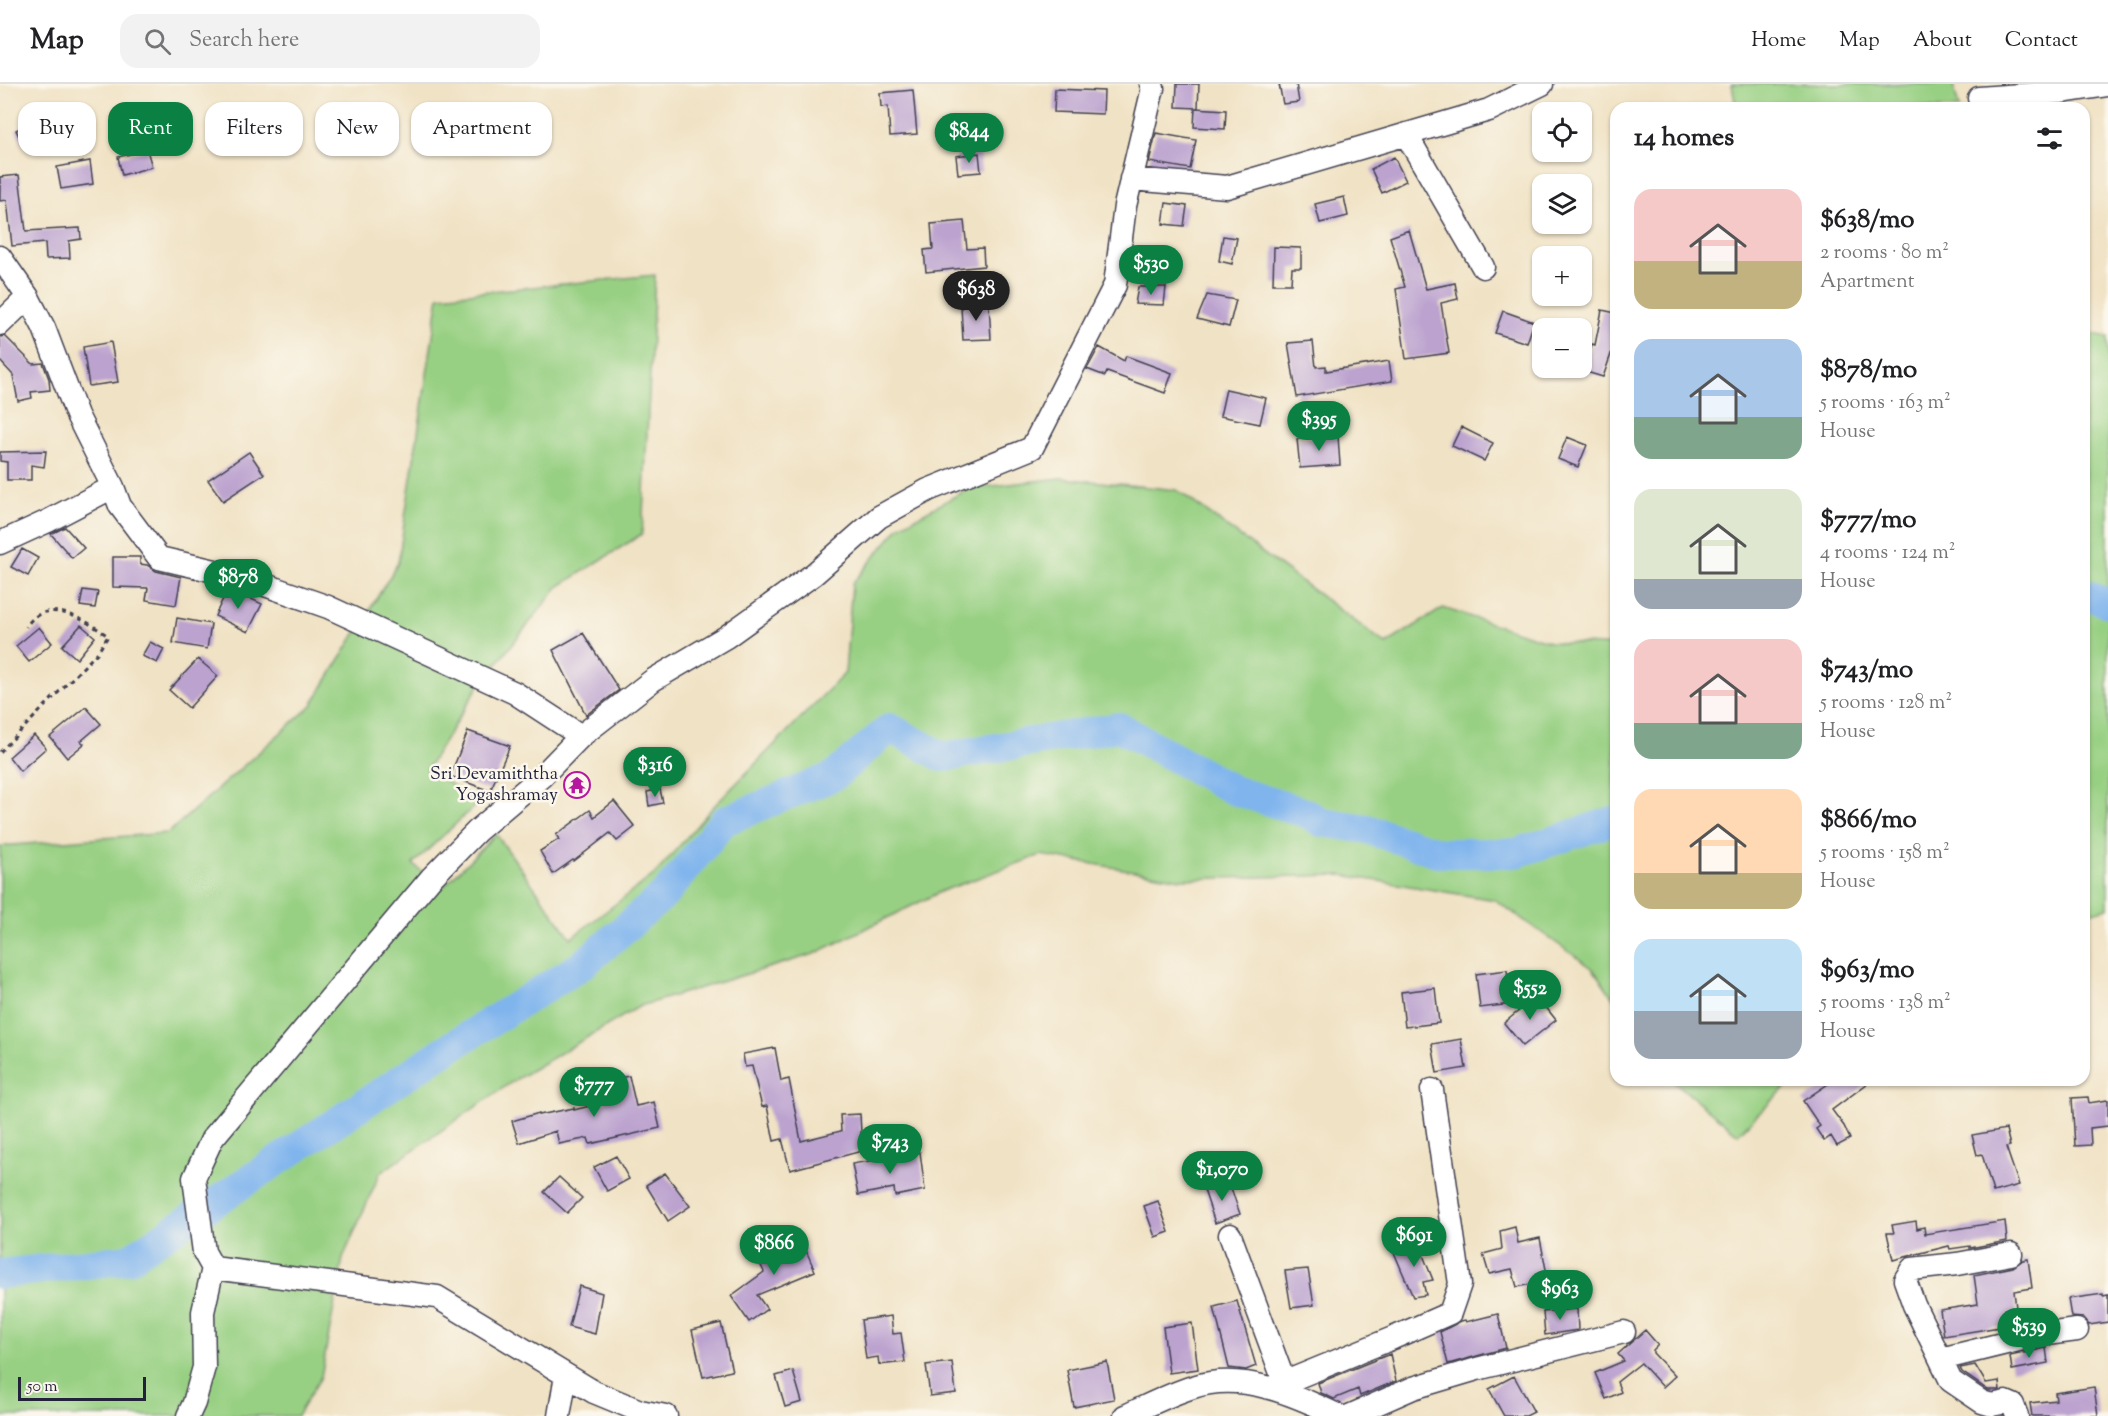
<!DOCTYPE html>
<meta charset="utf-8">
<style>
:root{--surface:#fff;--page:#f2f2f2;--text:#202124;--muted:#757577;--line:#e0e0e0;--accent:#0b8043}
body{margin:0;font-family:"Sorts Mill Goudy",serif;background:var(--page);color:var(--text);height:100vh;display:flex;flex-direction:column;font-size:22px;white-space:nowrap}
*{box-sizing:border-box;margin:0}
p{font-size:20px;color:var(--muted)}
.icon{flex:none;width:33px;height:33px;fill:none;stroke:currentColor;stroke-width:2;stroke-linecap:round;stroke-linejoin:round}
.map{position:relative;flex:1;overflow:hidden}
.sheet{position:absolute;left:1610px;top:18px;width:480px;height:984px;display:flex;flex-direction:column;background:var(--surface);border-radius:18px;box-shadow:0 2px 4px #0004}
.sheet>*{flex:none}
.top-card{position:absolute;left:18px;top:18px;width:570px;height:54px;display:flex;gap:12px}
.tools{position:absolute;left:1532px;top:18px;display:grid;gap:12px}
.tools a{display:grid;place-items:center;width:60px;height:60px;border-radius:12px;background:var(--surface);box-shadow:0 2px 4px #0004;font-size:30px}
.scale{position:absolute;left:18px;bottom:15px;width:128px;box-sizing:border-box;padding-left:6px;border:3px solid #22223b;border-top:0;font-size:16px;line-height:21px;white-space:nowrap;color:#22223b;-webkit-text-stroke:4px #fbf7ec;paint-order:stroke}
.price{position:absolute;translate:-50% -51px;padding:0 14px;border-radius:21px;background:var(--accent);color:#fff;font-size:20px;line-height:39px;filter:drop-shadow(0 2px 3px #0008)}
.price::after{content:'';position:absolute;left:50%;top:36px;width:18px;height:14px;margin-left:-9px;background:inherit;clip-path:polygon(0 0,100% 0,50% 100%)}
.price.selected{background:#222;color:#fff}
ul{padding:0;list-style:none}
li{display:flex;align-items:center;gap:18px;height:150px;padding:0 24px}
li span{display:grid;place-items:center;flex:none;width:168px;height:120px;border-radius:18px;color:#555}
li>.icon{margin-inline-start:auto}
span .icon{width:72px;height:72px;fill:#fffc;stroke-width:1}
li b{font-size:26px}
h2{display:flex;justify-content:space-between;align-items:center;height:72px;padding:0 24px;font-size:26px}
.pill{padding:0 21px;border-radius:18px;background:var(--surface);box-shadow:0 2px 4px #0004;font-size:21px;line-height:54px}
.pill.selected{background:var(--accent);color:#fff}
header{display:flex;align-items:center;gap:36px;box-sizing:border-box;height:84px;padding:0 30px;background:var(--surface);border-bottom:2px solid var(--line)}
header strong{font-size:28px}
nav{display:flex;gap:33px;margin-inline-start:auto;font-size:21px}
.search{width:420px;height:54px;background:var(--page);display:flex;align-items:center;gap:15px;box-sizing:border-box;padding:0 21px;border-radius:18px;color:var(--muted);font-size:22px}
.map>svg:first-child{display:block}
.green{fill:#98d083;stroke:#5d795f;stroke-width:1.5}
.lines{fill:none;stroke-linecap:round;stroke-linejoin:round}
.river{stroke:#7fb4ed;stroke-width:30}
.building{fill:#bba2cf}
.minor-casing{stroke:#413f50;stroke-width:25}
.path{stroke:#413f50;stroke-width:3;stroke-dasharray:4.5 4.5;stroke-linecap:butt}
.minor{stroke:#fff;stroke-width:22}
.labels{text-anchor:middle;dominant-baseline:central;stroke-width:5;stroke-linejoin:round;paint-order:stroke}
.poi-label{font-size:18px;fill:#22223b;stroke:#fbf7ec;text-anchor:end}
</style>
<header>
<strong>Map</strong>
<div class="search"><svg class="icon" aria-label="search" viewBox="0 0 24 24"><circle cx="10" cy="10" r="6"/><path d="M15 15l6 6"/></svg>Search here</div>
<nav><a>Home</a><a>Map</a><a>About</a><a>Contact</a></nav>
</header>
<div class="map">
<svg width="2108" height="1332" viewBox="0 0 2108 1332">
<rect width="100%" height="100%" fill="#fbf7ec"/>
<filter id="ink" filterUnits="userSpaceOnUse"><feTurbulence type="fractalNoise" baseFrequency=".0167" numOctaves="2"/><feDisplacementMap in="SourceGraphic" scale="12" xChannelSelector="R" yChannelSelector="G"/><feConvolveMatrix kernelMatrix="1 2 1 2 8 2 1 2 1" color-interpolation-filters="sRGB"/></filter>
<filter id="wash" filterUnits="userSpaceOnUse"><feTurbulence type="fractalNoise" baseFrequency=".008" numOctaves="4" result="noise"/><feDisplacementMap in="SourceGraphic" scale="24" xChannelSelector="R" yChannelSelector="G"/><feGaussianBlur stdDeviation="1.35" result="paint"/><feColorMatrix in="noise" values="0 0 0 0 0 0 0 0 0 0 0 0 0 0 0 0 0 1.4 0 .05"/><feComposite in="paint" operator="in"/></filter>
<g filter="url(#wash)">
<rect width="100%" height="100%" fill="#f0e2c4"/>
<path class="green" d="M1732 0H1953L1959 24H1736Z
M655 191 642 450 558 503 478 603 427 685 479 718 413 780 442 804 496 750 571 854 656 789 712 724 845 589 852 500 900 442 968 405 1061 394 1177 406 1386 560 1443 524 1550 558 1615 562V916L1592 884 1495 816 1342 791 1181 795 1041 771 942 807 814 870 640 922 515 996 380 1089 343 1174 321 1293 297 1332H0V762L168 749 312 621 398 479 439 212Z
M2084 248 2108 253V824L2084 830Z
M1672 996H1793L1738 1050Z"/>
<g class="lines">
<path class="river" d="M2084 510 2108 519
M0 1190 129 1175 439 970 582 881 665 810 724 737 834 692 890 644 943 673 1119 643 1233 706 1306 729 1321 738 1367 745 1440 769H1516L1616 736"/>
</g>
<g id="blocks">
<path class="building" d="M1177 0H1199L1198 24 1176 23Z
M1279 0H1296L1299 18 1283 20Z
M1055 5 1104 7 1103 30 1054 28Z
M913 6 917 50 890 52 888 22 881 23 880 9Z
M1195 24 1226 26 1225 45 1194 43Z
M48 31 56 47 24 62 16 46Z
M1156 49 1196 56 1190 85 1149 78Z
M147 66 152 83 122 91 118 73Z
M979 69 981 88 958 90 956 72Z
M1394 73 1406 97 1382 109 1371 85Z
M90 77 93 100 61 105 57 83Z
M19 91 26 147 80 144 81 155 69 157 70 174 46 175 45 159 12 162 7 116 0 117V93Z
M1344 113 1348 132 1320 139 1315 120Z
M1166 119 1187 122 1184 142 1163 140Z
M964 137 967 165 983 164 984 182 926 188 924 166 933 165 931 140Z
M1409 146 1426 205 1455 199 1458 215 1441 219 1449 269 1406 275 1396 205 1405 203 1390 153Z
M1223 152 1237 154 1232 180 1219 177Z
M1274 163 1301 164V184H1292L1291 200H1273Z
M1138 203H1166L1164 221 1135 220Z
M1207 211 1236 216 1229 243 1197 235Z
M989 220 991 255 963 256 961 223Z
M1602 226 1616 229V256L1603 293 1583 287 1592 260 1595 261Z
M1503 227 1534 238 1527 259 1495 249Z
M5 252 33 280 43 279 49 295 50 306 31 308 32 314 18 317 13 291 0 277V253Z
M1313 257 1316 283 1326 282V287L1389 277 1392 297 1297 313 1288 259Z
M111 258 118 298 89 302 83 263Z
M1099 263 1124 277 1126 272 1172 289 1165 309 1107 288 1105 292 1087 285Z
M1226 305 1266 314 1260 340 1220 332Z
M1461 343 1493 359 1484 377 1452 362Z
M1338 352 1340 381 1300 384 1297 355Z
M1567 353 1587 361 1578 383 1558 375Z
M46 367 44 383 31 381V396H7V378L0 377V368Z
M249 368 264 390 223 417 208 396Z
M65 443 84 464 72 474 51 450Z
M22 465 38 474 28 492 11 483Z
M113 473H140V480L147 481 156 487 181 493 176 521 146 516 148 504 113 503Z
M228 504 262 520 248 548 215 532Z
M83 506 98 508 95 524 80 522Z
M177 534 211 540 207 565 173 559Z
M81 541 95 553 77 575 62 562Z
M39 543 52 559 29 578 16 562Z
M583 549 619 606 586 631 553 566Z
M150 558 164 565 157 579 142 572Z
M198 575 218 592 189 624 169 606Z
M86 623 101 640 81 657 84 660 67 674 50 653Z
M468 647 510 662 490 707 450 692Z
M34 651 46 664 20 687 9 673Z
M660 705 663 719 649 722 647 708Z
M614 717 635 743 617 757 610 749 574 777 573 776 553 790 540 767 559 755 556 751 590 726 594 733Z
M1507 886 1511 920 1480 924 1476 890Z
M1435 904 1439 939 1405 943 1401 908Z
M1537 912 1556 936 1523 962 1504 939Z
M1461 955 1466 984 1437 989 1432 960Z
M775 964 781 997 789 995 801 1057 841 1047 840 1031 860 1030 862 1067 790 1086 782 1055 774 1057 767 1022 762 1023 752 982 745 983 743 970Z
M629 992 636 1022 654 1018 660 1044 590 1060 588 1054 559 1060 556 1047 519 1059 512 1037 539 1029V1031L574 1024V1026L606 1018 602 998Z
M1834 996H1872L1832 1026 1844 1042 1850 1055 1837 1062 1831 1052 1824 1057 1816 1045 1820 1042 1803 1017Z
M2088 1013 2089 1019 2108 1016V1042L2090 1044 2091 1061 2075 1062 2072 1014Z
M2006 1045 2010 1062 2006 1063 2019 1101 1993 1108 1982 1070 1977 1071 1972 1051Z
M920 1068 925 1106 895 1112 894 1104 858 1111 852 1080Z
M616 1072 629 1095 607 1107 594 1083Z
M665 1089 690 1122 668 1137 646 1101Z
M559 1093 582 1114 567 1129 544 1108Z
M1229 1098 1240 1130 1215 1139 1204 1106Z
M1158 1117 1169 1148 1155 1153 1144 1122Z
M1916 1137 1917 1145 1924 1143 1925 1150 2005 1137 2007 1157 1970 1164V1162L1950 1165 1949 1162 1893 1176 1887 1149H1894L1892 1141Z
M1515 1143 1518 1159 1540 1154 1548 1196 1517 1203 1512 1185 1489 1190 1483 1170 1502 1165 1500 1147Z
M801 1155 815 1187 757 1211 767 1225 749 1238 731 1212 764 1188 757 1173Z
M1417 1156 1433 1196 1423 1198 1426 1211 1413 1213 1393 1166Z
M2028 1175 2032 1204 2014 1207 2018 1240 1944 1252 1940 1226 1978 1220 1974 1191 2013 1183 2023 1176Z
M1308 1185 1314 1221 1291 1224 1285 1187Z
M579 1202 602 1209 595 1250 569 1243Z
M2103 1210V1212L2108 1211V1238L2089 1241 2083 1234 2071 1233 2068 1215Z
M1237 1217 1256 1282 1246 1286 1229 1284 1214 1223Z
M1577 1225 1578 1246 1545 1251 1543 1228Z
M1498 1230 1506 1264 1448 1280 1440 1248 1461 1237 1465 1236 1466 1238Z
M891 1232 893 1250 901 1249 905 1278 879 1281 878 1273 866 1275 861 1236Z
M721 1239 732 1287 703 1293 692 1246Z
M1192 1239 1198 1285 1169 1289 1163 1243Z
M1645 1246 1658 1261 1653 1266V1269L1675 1292 1663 1303 1641 1279 1617 1298 1621 1308 1606 1315 1595 1289 1624 1277 1618 1270Z
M2046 1264 2048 1279 2012 1286 2010 1272Z
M1390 1270 1396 1297 1360 1312 1358 1305 1334 1315 1321 1309 1318 1299Z
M952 1278 956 1309 930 1312 926 1281Z
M1107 1278 1114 1315 1074 1323 1067 1286Z
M1975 1281 1986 1299 1999 1297 2000 1306H1988L1962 1288 1960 1284Z
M793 1287 802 1318 785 1323 776 1292Z
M1514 1292 1534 1328 1526 1332H1504L1489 1305Z
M2094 1303 2098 1332H2032L2030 1319 2056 1316 2055 1309Z"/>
</g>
</g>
<g filter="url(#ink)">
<use href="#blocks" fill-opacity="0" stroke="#413f50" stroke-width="1.5"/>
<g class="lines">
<defs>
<path id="minor" d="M1979 14 2062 8 2108 1
M1406 50 1483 183
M1131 95 1227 103 1489 26 1542 0
M0 173 28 213 44 244 77 331 113 403 120 422 159 474 245 494 328 523 515 609 581 652
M0 240 28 213
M0 459 48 437 113 403
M1230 1151 1285 1300
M2011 1170 1957 1180 1912 1185 1905 1196 1914 1221 1951 1297 1982 1318 1992 1321 2006 1318 2013 1321 2017 1332
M213 1184 437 1213 594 1308 640 1327 666 1332
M1941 1275 2039 1251 2077 1246
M1271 1304 1393 1254 1450 1229 1460 1200 1432 1006
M188 1332 194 1319 204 1283 203 1228 213 1184 204 1168 194 1094 212 1055 431 794 477 747 542 692 581 652 653 596 726 553 814 490 879 433 928 406 1032 364 1115 201 1125 122 1153 4 1151 0
M559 1332 566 1291
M1125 1332C1147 1322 1170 1310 1193 1303 1242 1287 1296 1311 1339 1332
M1349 1332 1413 1304 1477 1285 1624 1248"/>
</defs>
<use href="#minor" class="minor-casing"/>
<path class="path" d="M0 668 98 568 108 552C86 536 45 511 26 543"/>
<use href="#minor" class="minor"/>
</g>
</g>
<defs>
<symbol id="temple-ring" viewBox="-11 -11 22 22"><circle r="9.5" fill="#fbf7ec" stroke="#b5179e" stroke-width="1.5"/><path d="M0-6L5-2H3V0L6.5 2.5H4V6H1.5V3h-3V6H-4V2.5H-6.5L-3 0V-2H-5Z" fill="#b5179e"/></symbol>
</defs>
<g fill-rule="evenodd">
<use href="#temple-ring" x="562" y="686" width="30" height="30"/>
</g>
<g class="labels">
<g class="poi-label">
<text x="558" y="691">Sri Devamiththa<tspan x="558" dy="21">Yogashramay</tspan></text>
</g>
</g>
</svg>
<div class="tools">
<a><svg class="icon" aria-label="locate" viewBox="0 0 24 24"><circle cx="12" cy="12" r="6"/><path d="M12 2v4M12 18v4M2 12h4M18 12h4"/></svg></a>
<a><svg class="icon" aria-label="layers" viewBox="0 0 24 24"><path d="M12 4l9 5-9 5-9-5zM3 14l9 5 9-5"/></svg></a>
<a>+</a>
<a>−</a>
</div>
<div class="scale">50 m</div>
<b class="price" style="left:969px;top:80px">$844</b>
<b class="price" style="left:1151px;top:212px">$530</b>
<b class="price selected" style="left:976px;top:238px">$638</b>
<b class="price" style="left:1319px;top:368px">$395</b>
<b class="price" style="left:238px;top:526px">$878</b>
<b class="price" style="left:655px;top:714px">$316</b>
<b class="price" style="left:1530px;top:937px">$552</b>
<b class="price" style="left:594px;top:1034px">$777</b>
<b class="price" style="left:890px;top:1091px">$743</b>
<b class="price" style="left:1222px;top:1118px">$1,070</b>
<b class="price" style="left:1414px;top:1184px">$691</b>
<b class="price" style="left:774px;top:1192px">$866</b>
<b class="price" style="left:1560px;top:1237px">$963</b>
<b class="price" style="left:2029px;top:1275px">$539</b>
<div class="top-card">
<a class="pill">Buy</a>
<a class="pill selected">Rent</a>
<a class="pill">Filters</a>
<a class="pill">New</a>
<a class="pill">Apartment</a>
</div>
<section class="sheet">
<h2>14 homes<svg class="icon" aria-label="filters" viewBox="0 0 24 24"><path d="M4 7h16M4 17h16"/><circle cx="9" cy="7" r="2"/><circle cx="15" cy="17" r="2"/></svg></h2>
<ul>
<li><span style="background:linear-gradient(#f6c9c9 60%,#c2b280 0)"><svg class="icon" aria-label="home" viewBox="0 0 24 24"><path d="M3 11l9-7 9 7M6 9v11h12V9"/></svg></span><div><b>$638/mo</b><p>2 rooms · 80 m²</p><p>Apartment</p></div></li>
<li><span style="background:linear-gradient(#a9c7e8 65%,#7fa58c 0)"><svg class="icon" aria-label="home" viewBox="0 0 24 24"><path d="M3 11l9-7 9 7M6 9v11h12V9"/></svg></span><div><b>$878/mo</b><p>5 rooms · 163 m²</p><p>House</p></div></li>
<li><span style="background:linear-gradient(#dfe7d0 75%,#9aa5b1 0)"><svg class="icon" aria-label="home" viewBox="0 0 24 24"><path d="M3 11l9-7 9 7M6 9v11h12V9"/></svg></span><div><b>$777/mo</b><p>4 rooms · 124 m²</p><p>House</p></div></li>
<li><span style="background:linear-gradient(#f6c9c9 70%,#7fa58c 0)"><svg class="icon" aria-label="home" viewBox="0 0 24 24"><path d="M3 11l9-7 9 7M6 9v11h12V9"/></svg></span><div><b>$743/mo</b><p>5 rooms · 128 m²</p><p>House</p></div></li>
<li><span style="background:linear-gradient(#ffd9b3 70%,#c2b280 0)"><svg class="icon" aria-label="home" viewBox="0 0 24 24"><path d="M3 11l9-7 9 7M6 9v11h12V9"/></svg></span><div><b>$866/mo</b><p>5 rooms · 158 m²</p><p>House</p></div></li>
<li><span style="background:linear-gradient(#bfe0f5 60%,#9aa5b1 0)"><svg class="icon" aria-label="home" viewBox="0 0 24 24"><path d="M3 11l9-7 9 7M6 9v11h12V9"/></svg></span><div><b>$963/mo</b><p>5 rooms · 138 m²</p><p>House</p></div></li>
</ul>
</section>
</div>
